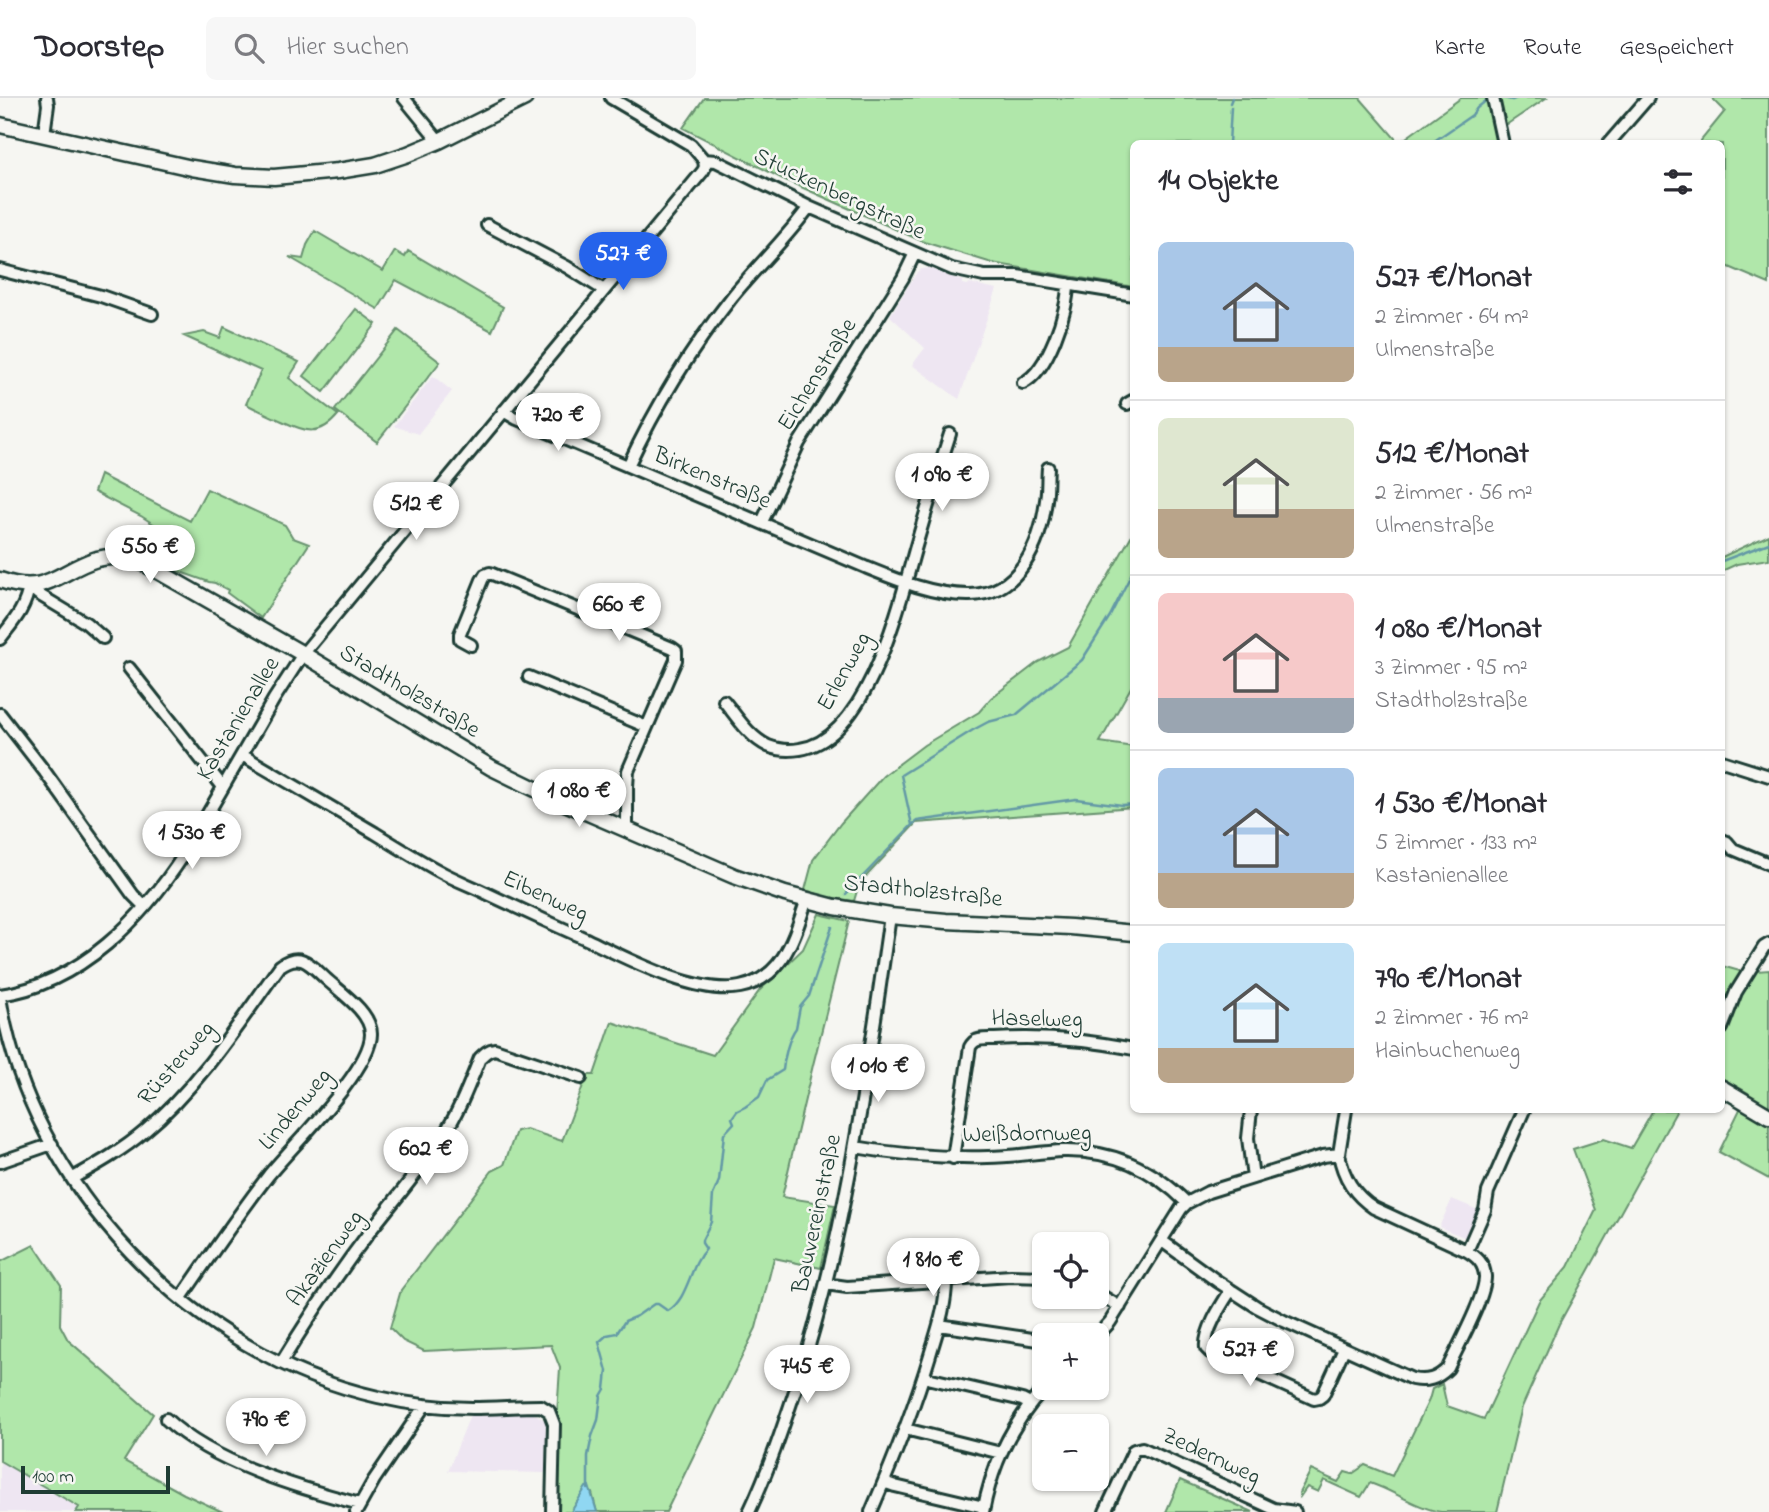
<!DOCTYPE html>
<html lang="de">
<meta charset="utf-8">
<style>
:root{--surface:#fff;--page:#f7f7f7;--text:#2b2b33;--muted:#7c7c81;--line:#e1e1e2;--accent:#2563eb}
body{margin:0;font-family:"Indie Flower",sans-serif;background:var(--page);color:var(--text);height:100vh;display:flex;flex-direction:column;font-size:26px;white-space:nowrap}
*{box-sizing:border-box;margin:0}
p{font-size:23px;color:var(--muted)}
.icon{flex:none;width:38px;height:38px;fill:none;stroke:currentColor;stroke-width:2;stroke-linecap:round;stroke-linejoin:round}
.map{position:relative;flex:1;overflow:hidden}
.details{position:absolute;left:1130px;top:42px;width:595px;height:973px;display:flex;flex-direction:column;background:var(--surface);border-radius:10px;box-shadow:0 2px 5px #0004}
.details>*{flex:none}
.buttons{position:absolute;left:1032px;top:1134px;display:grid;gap:14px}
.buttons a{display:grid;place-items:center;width:77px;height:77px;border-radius:10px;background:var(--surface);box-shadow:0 2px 5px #0004;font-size:35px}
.scale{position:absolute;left:21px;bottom:18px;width:149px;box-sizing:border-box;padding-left:7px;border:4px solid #1f3d34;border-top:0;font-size:19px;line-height:24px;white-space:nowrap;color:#1f3d34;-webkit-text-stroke:5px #f6f6f2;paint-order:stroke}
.price{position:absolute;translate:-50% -60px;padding:0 16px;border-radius:24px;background:#fff;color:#222;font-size:23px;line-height:46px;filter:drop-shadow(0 2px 4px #0008)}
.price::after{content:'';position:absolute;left:50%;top:42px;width:21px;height:16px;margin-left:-10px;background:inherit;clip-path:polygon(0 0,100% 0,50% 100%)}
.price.active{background:var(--accent);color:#fff}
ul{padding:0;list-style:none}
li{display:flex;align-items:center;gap:21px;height:175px;padding:0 28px}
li+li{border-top:2px solid var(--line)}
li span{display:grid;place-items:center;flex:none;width:196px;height:140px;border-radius:10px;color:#555}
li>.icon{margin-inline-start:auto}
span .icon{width:84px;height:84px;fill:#fffc;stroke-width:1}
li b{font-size:30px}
h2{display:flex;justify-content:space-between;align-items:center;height:84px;padding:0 28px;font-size:30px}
header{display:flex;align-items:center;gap:42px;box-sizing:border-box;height:98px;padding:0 35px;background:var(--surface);border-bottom:2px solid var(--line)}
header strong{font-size:33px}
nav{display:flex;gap:38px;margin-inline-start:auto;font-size:24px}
.search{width:490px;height:63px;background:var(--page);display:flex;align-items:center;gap:18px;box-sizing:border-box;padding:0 24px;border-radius:10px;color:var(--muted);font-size:26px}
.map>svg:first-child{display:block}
.built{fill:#eee6f2}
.green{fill:#b0e7aa;stroke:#68926f;stroke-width:2}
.water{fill:#90d7f2;stroke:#6399a6;stroke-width:2}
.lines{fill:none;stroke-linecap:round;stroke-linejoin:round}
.stream{stroke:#6399a6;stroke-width:2.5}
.minor-casing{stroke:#1f3d34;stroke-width:16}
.tertiary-casing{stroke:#1f3d34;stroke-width:19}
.minor{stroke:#f6f6f2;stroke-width:10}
.tertiary{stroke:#f6f6f2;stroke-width:14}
.labels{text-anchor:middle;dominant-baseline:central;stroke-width:5;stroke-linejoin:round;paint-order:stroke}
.street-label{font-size:24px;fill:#1f3d34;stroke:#f6f6f2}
</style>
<header>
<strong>Doorstep</strong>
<div class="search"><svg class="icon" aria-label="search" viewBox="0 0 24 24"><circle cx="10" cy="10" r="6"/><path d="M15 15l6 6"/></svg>Hier suchen</div>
<nav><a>Karte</a><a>Route</a><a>Gespeichert</a></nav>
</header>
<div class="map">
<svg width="1769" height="1414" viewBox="0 0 1769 1414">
<rect width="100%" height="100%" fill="#f6f6f2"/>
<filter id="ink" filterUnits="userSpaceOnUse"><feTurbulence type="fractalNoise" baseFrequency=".0143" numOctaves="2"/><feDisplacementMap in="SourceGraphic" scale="14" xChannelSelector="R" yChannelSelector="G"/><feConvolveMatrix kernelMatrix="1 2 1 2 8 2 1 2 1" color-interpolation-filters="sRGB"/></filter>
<g filter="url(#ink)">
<path class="built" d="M928 170 962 183V186L968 187 969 185 997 191 959 301 912 267 925 250 890 218 917 174 922 171Z
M433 278 452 293 418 336 394 328Z
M1452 1101 1478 1112 1466 1140 1439 1129Z
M531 1315 537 1317 546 1323 545 1375 448 1373 470 1317Z
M0 1363 79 1409 76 1414H0Z"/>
<path class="green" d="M704 0H1360L1399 45 1461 0H1489L1499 45 1134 46V189L992 165 924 144 781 80 683 30Z
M1498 0H1546L1506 27Z
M1712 0H1769V186L1722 166V46L1699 45 1725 13Z
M315 133 383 173 395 153 405 159 408 153 503 209 492 233 396 182 378 211 289 159 303 161 307 147Z
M356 211 376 226 324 294 304 278Z
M224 229 299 264 289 280 338 317C320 339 305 334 282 323 270 318 258 312 246 306L261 273 184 238 204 234 220 240Z
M398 232 440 264 377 344 335 312Z
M100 377 190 423 207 391 285 427 293 440 309 446 261 520 227 495 228 492 215 485 209 484 172 471 135 454 114 450 124 431 149 440 173 455 186 447 141 418 94 394Z
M1134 433V584L1100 644 1134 649V709L916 725 859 786 854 803 826 799 805 792 813 762 841 725 883 678 924 647 979 614 991 600 1038 564 1068 549Z
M1769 437V461L1737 466 1722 473V459Z
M819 816 849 823 813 967 782 1099 835 1107 821 1170 774 1160 756 1230 666 1414H597L592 1395 586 1390 571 1414H557L560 1342 557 1316 560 1270 551 1247 424 1253 403 1243 390 1230 401 1192 492 1073 504 1067 516 1033 526 1031 562 1043 587 977H594L612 924 713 957 760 892 803 851Z
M1722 868 1743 874 1769 872V1081L1719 1054 1748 995 1722 980Z
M1653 1012H1677L1559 1226 1522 1309 1497 1414C1479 1414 1459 1414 1441 1414 1419 1411 1392 1392 1370 1385L1361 1399 1324 1382 1318 1394 1307 1389 1300 1399 1299 1395 1311 1372 1338 1384 1345 1374 1352 1376 1365 1367 1392 1378 1429 1302 1432 1291 1442 1286 1447 1308 1484 1321 1539 1203 1568 1169 1596 1112 1573 1051 1604 1041 1631 1050Z
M34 1147 61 1187 60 1227 68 1242 153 1316 124 1363 184 1396 223 1414H76L79 1409 0 1363V1164Z
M1180 1382 1253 1414H1166Z"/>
<path class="water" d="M589 1388 597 1414H571L586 1389Z"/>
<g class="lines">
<path class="stream" d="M1503 0 1512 2 1517 0
M1230 5 1232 0
M1229 46 1231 9
M1430 46 1472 17 1477 10 1487 2
M1722 463 1769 445
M913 726 917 723 1076 701 1122 707 1134 706
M846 796 912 727 901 677 973 632 988 624 1016 617 1082 562 1110 518 1134 471
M588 1391V1358L592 1338 598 1322 601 1298 605 1291 607 1273 599 1244 607 1237 617 1235 625 1223 637 1218 654 1206H658L668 1213C689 1200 689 1168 706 1151L702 1145V1142L711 1124 713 1097 719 1083 724 1036 734 1025 732 1020 737 1013 745 1009 759 999 767 982 783 972C784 960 789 939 796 930L800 909 809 898 832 829"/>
<defs>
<path id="minor" d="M404 0 439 43
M611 0 691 47 704 62 716 63 809 109 952 171 984 178H1017L1134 197
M1493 0 1503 46
M44 36 48 7 47 0
M1608 46 1648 0
M487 127 567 169 604 192
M0 172 101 198 152 216
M1023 285C1048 273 1068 213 1068 186
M1127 306 1134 302
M503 313 517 321 865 469C897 482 933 497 968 497 1019 498 1041 445 1046 402 1048 392 1047 381 1048 370
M628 368C656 308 691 251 732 199 757 168 786 141 809 109
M762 424 799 345 903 180 915 155
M29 488 38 496 86 525 103 540
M0 541C13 524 26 510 29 488
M471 547 460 541V536L482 482 485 477 490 475 672 550 676 553V562L628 673 627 689V733
M129 570 223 689
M529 579 647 629
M724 603C737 619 749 639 768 648 778 652 789 653 800 651 868 641 900 504 916 448 927 410 938 373 950 336
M0 616 45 674 133 797 144 808
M242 657C287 683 331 709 375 735 396 748 417 761 439 773 455 782 472 788 488 796 520 811 552 826 584 840 624 859 696 898 740 889 784 880 794 839 807 801
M1722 663 1769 678
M1722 742 1727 744 1733 751 1769 766
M0 897C80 886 143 820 185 755L274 601 303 556 703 73 705 69 704 62
M0 899C30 1088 191 1257 378 1299 408 1306 440 1310 472 1310 495 1310 518 1308 541 1308L549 1313 554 1326 552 1414
M1722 930 1736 894 1764 849 1769 846
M1251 1012 1248 1040 1253 1080
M855 1049C899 1057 943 1060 988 1059 1013 1059 1038 1054 1063 1053 1113 1052 1152 1070 1187 1105
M953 1060 970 949C971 947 972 946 974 944 979 940 989 941 995 941 1042 938 1088 942 1134 951
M0 1064 52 1046
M73 1080C98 1066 123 1052 145 1033 199 988 239 925 280 868 300 853 310 866 325 880 340 894 371 914 371 936 371 972 292 1048 268 1078 237 1118 209 1159 181 1200
M1162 1143 1217 1183 1257 1209 1284 1223 1412 1281C1427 1284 1437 1281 1448 1270 1457 1250 1486 1198 1485 1178 1484 1165 1477 1159 1467 1153L1374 1110C1354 1097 1343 1079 1339 1056
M1467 1153 1485 1112 1488 1094 1524 1012
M826 1186 847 1189 1011 1178 1045 1179
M1231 1192C1222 1206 1204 1233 1206 1250L1210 1254 1314 1301 1319 1300 1323 1297 1344 1251
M1097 1195 1120 1209
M939 1227 1045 1243
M1097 1238 1110 1224 1181 1111 1187 1105 1208 1094 1323 1058 1339 1056 1346 1012
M281 1265C309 1219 339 1174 371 1132 396 1100 421 1071 443 1038 459 1014 469 987 480 960 485 955 488 952 495 951L581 980
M923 1279 1022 1302 1030 1306
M166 1321C213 1365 298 1390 360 1406
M905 1331 1001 1355
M884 1384 895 1388 984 1409
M356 1414 374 1382 425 1307
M749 1414C768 1374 782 1332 796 1290 846 1137 867 977 890 818
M871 1414C893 1363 914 1311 930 1257 937 1233 946 1209 946 1183
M983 1414C992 1367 1012 1324 1045 1290
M1105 1414 1134 1352 1142 1350 1274 1411 1295 1414"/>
<path id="tertiary" d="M0 27 192 70 235 77 274 79 338 73 375 67 408 56 439 43 525 0
M0 482C47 499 58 473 97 461 112 457 126 459 140 463L303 556 492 670 558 702 734 778 785 796 835 809 890 818 946 823 1071 829 1134 835
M1722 990 1769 1018"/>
</defs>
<use href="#minor" class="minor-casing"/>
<use href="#tertiary" class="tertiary-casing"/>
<use href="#minor" class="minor"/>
<use href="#tertiary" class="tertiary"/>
</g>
</g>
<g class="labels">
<g class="street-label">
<text transform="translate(839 97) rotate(25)">Stuckenbergstraße</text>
<text transform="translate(818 277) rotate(-58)">Eichenstraße</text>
<text transform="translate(712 381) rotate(23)">Birkenstraße</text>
<text transform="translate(845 574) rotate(-61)">Erlenweg</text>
<text transform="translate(409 594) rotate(31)">Stadtholzstraße</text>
<text transform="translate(239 621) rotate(-59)">Kastanienallee</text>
<text transform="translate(923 794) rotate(6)">Stadtholzstraße</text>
<text transform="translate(545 799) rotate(25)">Eibenweg</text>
<text transform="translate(1037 922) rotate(1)">Haselweg</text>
<text transform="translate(177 966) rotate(-49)">Rüsterweg</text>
<text transform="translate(296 1012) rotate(-50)">Lindenweg</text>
<text transform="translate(1027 1037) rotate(-1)">Weißdornweg</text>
<text transform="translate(818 1116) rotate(-78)">Bauvereinstraße</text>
<text transform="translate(326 1161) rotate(-54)">Akazienweg</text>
<text transform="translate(1211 1359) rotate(25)">Zedernweg</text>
</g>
</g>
</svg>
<div class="buttons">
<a><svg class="icon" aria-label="locate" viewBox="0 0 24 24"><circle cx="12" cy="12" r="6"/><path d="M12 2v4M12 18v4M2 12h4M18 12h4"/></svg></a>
<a>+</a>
<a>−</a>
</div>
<div class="scale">100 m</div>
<b class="price active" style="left:623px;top:194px">527 €</b>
<b class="price" style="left:558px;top:355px">720 €</b>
<b class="price" style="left:942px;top:415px">1 090 €</b>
<b class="price" style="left:416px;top:444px">512 €</b>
<b class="price" style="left:150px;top:487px">550 €</b>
<b class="price" style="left:619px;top:545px">660 €</b>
<b class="price" style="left:579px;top:731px">1 080 €</b>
<b class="price" style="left:192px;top:773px">1 530 €</b>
<b class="price" style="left:878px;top:1006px">1 010 €</b>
<b class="price" style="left:426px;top:1089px">602 €</b>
<b class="price" style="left:933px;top:1200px">1 810 €</b>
<b class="price" style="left:1250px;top:1290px">527 €</b>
<b class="price" style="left:807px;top:1307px">745 €</b>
<b class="price" style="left:266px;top:1360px">790 €</b>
<section class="details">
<h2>14 Objekte<svg class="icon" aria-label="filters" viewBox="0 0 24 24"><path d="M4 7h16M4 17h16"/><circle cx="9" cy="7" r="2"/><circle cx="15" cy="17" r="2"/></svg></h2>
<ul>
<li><span style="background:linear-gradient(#a9c7e8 75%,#b9a48a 0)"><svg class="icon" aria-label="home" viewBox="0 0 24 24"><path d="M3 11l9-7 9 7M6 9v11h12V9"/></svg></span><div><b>527 €/Monat</b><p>2 Zimmer · 64 m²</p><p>Ulmenstraße</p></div></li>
<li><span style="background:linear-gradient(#dfe7d0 65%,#b9a48a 0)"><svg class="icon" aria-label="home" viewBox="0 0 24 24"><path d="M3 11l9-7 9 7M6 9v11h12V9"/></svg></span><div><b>512 €/Monat</b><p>2 Zimmer · 56 m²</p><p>Ulmenstraße</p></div></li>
<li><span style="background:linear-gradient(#f6c9c9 75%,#9aa5b1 0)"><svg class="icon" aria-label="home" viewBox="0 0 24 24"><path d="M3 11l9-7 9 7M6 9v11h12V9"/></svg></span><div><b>1 080 €/Monat</b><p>3 Zimmer · 95 m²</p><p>Stadtholzstraße</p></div></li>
<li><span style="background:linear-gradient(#a9c7e8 75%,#b9a48a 0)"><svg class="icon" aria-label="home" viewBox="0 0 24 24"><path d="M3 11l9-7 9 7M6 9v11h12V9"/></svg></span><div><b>1 530 €/Monat</b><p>5 Zimmer · 133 m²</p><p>Kastanienallee</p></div></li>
<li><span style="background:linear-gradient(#bfe0f5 75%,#b9a48a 0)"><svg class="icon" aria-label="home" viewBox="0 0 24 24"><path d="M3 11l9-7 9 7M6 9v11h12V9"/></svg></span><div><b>790 €/Monat</b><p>2 Zimmer · 76 m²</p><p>Hainbuchenweg</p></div></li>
</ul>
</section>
</div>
